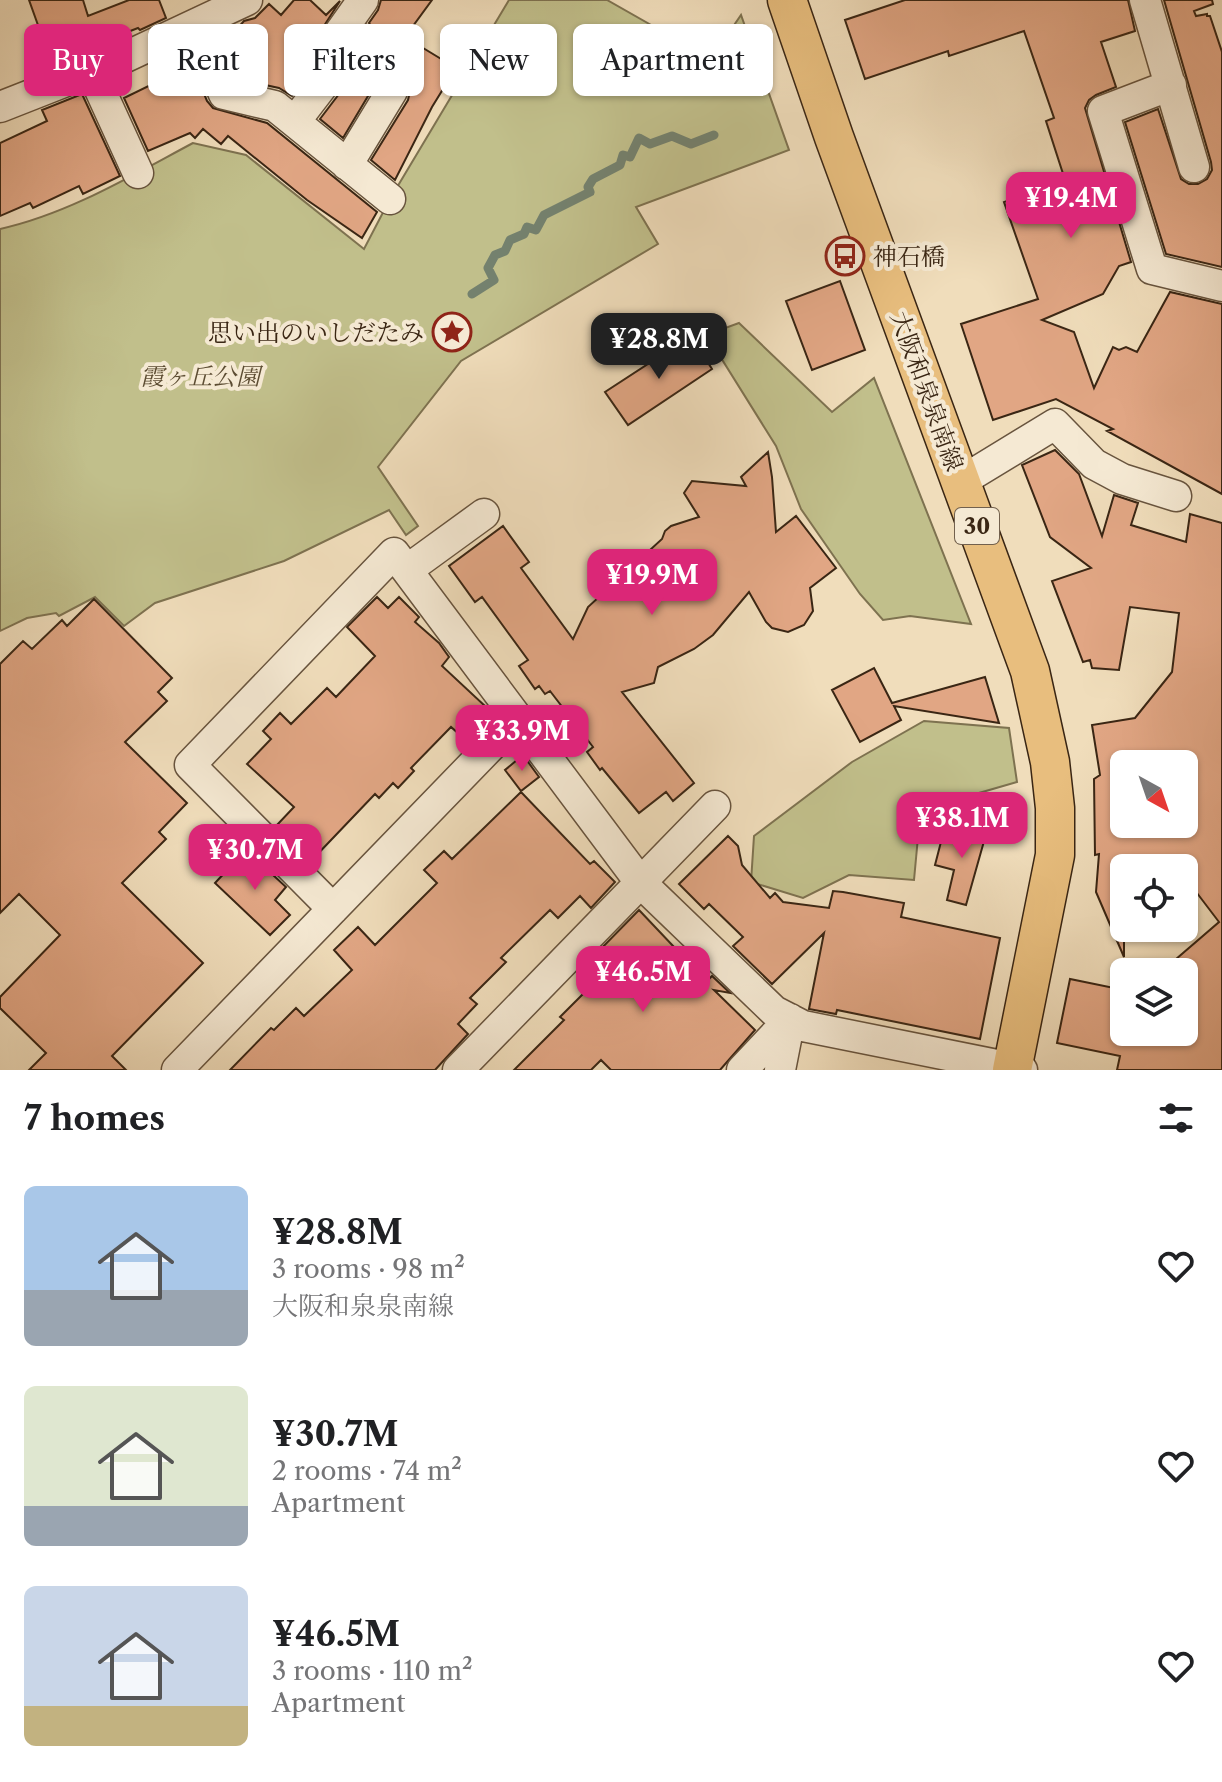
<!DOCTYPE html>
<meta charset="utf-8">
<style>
:root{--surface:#fff;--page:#f6f6f6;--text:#202124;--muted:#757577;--accent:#db2777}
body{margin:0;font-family:"Libre Caslon Text","Noto Serif JP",serif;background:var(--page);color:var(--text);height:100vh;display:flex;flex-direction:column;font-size:30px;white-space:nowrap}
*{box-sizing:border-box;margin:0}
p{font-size:26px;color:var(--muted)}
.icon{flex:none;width:44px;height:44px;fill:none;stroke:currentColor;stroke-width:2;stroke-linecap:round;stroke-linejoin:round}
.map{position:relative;height:1070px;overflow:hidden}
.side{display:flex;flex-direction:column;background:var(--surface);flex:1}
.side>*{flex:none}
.hud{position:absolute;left:24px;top:24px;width:800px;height:72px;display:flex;gap:16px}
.needle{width:52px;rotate:140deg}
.controls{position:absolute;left:1110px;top:750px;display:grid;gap:16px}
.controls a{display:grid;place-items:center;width:88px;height:88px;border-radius:12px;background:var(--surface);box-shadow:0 2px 6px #0004;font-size:40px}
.price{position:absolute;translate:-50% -68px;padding:0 18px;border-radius:16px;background:var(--accent);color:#fff;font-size:26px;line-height:52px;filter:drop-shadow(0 2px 4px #0008)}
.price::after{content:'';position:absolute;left:50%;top:48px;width:24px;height:18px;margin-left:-12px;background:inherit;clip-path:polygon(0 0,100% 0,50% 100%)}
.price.current{background:#222;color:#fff}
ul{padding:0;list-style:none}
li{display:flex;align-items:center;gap:24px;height:200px;padding:0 24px}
li span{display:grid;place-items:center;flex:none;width:224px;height:160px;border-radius:12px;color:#555}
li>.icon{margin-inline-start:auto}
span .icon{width:96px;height:96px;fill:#fffc;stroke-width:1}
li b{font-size:34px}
h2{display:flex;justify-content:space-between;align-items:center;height:96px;padding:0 24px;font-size:34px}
.chip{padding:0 28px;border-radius:12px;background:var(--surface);box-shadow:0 2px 6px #0004;font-size:28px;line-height:72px}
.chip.current{background:var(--accent);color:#fff}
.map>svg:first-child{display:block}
.green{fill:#c1bf8b;stroke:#7e7250;stroke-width:2}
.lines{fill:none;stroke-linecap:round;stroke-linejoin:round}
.stream{stroke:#74816e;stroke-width:9}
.building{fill:#e1a684;stroke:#3a2614;stroke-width:2;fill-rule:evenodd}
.minor-casing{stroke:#68543e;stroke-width:33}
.major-casing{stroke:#3a2614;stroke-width:41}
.minor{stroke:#f5e9d3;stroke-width:30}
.major{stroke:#e8be7e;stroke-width:38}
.labels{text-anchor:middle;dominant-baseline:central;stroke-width:8;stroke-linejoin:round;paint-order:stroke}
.shield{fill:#f5e9d3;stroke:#72604d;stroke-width:2}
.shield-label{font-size:22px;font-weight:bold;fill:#3a2614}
.poi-label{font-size:24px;fill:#3a2614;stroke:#f5e9d3;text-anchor:start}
.park-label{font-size:24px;font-style:italic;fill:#5c4c32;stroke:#f5e9d3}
.street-label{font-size:24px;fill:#3a2614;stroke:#f5e9d3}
</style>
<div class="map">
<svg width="1222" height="1070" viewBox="0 0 1222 1070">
<rect width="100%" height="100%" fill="#f0ddbb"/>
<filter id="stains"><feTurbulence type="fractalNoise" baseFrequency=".0025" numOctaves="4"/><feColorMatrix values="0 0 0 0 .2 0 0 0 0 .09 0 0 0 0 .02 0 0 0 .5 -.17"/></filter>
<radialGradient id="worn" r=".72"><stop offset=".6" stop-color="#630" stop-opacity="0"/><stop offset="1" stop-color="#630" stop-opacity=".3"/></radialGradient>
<path class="green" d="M509 0H607L711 59 741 15 789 150 636 207 658 244 461 361 378 467 418 526 406 535 389 510 284 561 155 603 124 626 95 597 59 616 56 613 27 618 0 631V229C68 214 131 176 193 143L246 155 364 249 390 199Z
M739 323 832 412 874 378 971 624 910 616 883 620 860 594 801 509 776 446 718 353 714 338 725 328Z
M924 721 1009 728 1017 782 979 793 918 837 914 880 849 875 803 898 751 882 754 836 852 762Z"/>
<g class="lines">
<path class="stream" d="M472 294 494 280 488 268 495 255 505 251 510 240 524 234 527 227 536 230 544 215 590 192 588 187 593 179 620 165 623 155 630 157 639 138 650 144 672 136 691 144 714 135"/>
</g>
<path class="building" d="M29 0H83L88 16 129 0H159L166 18 140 30 138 28 76 52 78 57 53 67Z
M294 0H310L326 15 340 1 313 43 314 52 320 59 292 96 279 88 237 79 219 34 234 26 237 29 244 21 255 18 269 4 281 15Z
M381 0H432L405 37 456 68 432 107 395 180 371 160 408 100 410 91 408 83 402 76 392 73 384 75 377 81 343 138 320 119 374 48 377 41 376 32 369 23 378 10Z
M905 0H1128L1135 31 1101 42 1116 87 1096 95 1089 100 1085 108 1131 262 1119 266 1103 294 1042 320 1074 332 1094 388 1113 347 1119 350 1126 347 1137 352 1170 292 1222 304V494L1107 431 1113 429 1056 399 993 420 961 324 1038 299 1004 202 1065 180 1046 121 1054 118 1024 31 949 56 948 51 865 79 845 20Z
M1164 0H1212L1213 4 1194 11 1196 16 1207 14V16H1210L1222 52V267L1166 254 1125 122 1158 109 1181 179 1189 184H1198L1207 179 1212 170 1211 162Z
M186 50 207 101 213 108 267 123 377 212 362 238 307 200 228 136 221 144 203 129 195 138 190 133 148 151 124 98 161 80 154 64Z
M82 94 120 176 83 194 79 186 33 208 30 203 0 216V143L47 121 42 110Z
M840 281 865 350 812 370 786 301Z
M691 336 712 369 628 425 605 392Z
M1055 450 1079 474 1102 536 1114 495 1138 503 1131 525 1186 542 1190 514 1222 523V1070H1117L1120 1056 1057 1043 1070 979 1124 990V1032H1187L1184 972H1161L1219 922 1184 876V868H1124V957L1096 892 1099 854 1095 855 1094 779 1100 775 1092 725 1135 718 1172 672 1179 613 1130 607 1119 670 1092 668 1090 660 1083 662 1052 581 1091 568 1050 537 1022 465ZM1184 752V824H1124V760Z
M768 452 772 477 776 532 796 516 836 568 810 588 813 611 804 625 788 632 772 628 766 622 749 592 713 635 694 649 658 667 654 683 622 692 694 783 673 801 666 792 639 813 602 768 600 770 587 752 593 747 550 691 545 694 539 686 535 689 519 666 528 660 482 597 475 602 449 566 503 526 529 562 521 568 573 639 588 607 662 539 665 531 671 526 699 517 684 493 692 481 746 486 741 477Z
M377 597 388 608 399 597 419 617 415 622 439 643 449 657 442 666 485 706 459 734 451 727 411 768 414 771 398 788 393 783 379 798 375 794 311 861 276 826 294 807 247 764 271 739 263 731 280 713 291 724 327 688 336 697 375 656 347 627Z
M94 599 172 678 158 692 167 701 125 742 187 803 159 832 166 839 122 883 203 963 112 1056 126 1070H29L46 1053 0 1008V997L60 935 19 894 0 913V664L23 641 32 649 62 620 67 626Z
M874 668 892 703 985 677 999 723 894 706 901 720 860 742 832 690Z
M523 755 539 777 521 791 505 770Z
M521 792 590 864 594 861 615 882 591 908 580 896 558 918 550 910 501 958 506 962 470 998 477 1004 458 1024 468 1034 435 1070H230L271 1028 274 1030 296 1008 304 1016 352 970 334 950 358 927 375 945 437 883 424 870 444 851 452 859Z
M964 822 988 827 966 905 947 900 954 870 935 865 942 838 960 843Z
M728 836 738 846 742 865 770 898 775 893 783 902 829 908 833 891 843 892 904 903 901 917 1000 938 980 1039 837 1010 836 1014 809 1009 824 933 772 984 733 946 743 937 709 904 704 909 679 884Z
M246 850 286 887 275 900 290 915 270 935 215 883Z
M639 910 675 948 669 954 702 986 712 976 730 993 714 990 755 1030 720 1070H611L601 1060 591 1070H514L564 1020 560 1017 603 974 589 961Z"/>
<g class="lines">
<defs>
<path id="minor" d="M1145 0 1194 167
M196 26 224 94 275 106 390 199
M331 45 363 0
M92 72 138 173
M1171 85 1103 111 1152 269 1222 286
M0 107 117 61 247 0
M296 120 359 38
M347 165 392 91
M960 482 1055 424 1094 464 1122 479 1176 496
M407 570 484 514
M333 909 190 765 394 553 640 882 774 1011 803 1026 1022 1070
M177 1070 517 719
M458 1070 715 806
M742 1070 790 1019
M780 1070 790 1019"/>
<path id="major" d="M787 0 834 137 1030 671 1050 762 1055 808V855L1012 1070"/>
</defs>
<use href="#minor" class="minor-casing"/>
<use href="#major" class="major-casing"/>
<use href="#minor" class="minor"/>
<use href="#major" class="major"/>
</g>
<defs>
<symbol id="bus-ring" viewBox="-11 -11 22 22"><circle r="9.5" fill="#f5e9d3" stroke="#8f2418" stroke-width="1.5"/><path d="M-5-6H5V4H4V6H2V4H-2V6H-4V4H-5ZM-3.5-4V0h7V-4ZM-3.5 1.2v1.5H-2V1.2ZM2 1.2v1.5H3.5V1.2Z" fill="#8f2418"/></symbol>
<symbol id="sight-ring" viewBox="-11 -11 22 22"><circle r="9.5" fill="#f5e9d3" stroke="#8f2418" stroke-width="1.5"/><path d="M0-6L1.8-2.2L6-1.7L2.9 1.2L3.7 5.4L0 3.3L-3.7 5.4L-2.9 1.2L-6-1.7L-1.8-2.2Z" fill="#8f2418"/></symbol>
</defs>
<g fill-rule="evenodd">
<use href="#bus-ring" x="823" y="234" width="44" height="44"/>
<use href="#sight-ring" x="430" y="310" width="44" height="44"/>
</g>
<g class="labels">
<rect class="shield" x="955" y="508" width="44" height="36" rx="6"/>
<g class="shield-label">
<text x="977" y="526">30</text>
</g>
<g class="poi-label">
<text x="873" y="256">神石橋</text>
<text x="424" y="332" text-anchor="end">思い出のいしだたみ</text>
</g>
<g class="park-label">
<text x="200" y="376">霞ヶ丘公園</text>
</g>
<g class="street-label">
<text transform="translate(927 391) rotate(70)">大阪和泉泉南線</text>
</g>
</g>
<rect width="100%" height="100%" filter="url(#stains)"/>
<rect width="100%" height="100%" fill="url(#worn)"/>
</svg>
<div class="controls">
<a><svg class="needle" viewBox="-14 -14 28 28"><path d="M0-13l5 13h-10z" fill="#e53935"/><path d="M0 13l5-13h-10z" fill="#757577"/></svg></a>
<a><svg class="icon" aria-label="locate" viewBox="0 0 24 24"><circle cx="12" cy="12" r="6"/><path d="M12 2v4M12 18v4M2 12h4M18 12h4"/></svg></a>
<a><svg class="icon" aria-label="layers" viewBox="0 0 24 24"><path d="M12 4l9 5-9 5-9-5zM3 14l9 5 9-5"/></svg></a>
</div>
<b class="price" style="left:1071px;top:240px">¥19.4M</b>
<b class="price current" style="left:659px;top:381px">¥28.8M</b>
<b class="price" style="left:652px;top:617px">¥19.9M</b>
<b class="price" style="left:522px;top:773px">¥33.9M</b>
<b class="price" style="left:962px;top:860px">¥38.1M</b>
<b class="price" style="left:255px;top:892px">¥30.7M</b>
<b class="price" style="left:643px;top:1014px">¥46.5M</b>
<div class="hud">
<a class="chip current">Buy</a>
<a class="chip">Rent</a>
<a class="chip">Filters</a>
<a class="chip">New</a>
<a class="chip">Apartment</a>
</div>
</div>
<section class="side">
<h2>7 homes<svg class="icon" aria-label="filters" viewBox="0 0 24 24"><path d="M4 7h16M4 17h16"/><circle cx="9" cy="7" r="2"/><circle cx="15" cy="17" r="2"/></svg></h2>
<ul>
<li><span style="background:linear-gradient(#a9c7e8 65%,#9aa5b1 0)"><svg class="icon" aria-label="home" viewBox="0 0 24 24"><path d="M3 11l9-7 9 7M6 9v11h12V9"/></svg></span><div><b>¥28.8M</b><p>3 rooms · 98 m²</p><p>大阪和泉泉南線</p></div><svg class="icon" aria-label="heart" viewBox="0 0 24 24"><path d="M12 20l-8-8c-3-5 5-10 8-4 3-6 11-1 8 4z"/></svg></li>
<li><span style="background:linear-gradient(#dfe7d0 75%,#9aa5b1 0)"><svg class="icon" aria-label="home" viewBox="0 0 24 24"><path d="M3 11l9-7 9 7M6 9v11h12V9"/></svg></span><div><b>¥30.7M</b><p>2 rooms · 74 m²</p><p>Apartment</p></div><svg class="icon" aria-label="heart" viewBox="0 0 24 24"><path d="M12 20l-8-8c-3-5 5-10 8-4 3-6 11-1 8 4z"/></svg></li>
<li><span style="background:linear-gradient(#c9d6e8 75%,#c2b280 0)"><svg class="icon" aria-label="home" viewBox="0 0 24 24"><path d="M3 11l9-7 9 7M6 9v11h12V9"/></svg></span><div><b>¥46.5M</b><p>3 rooms · 110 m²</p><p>Apartment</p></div><svg class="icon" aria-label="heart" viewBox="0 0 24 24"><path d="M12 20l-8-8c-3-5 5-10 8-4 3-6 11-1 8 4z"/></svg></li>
</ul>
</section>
